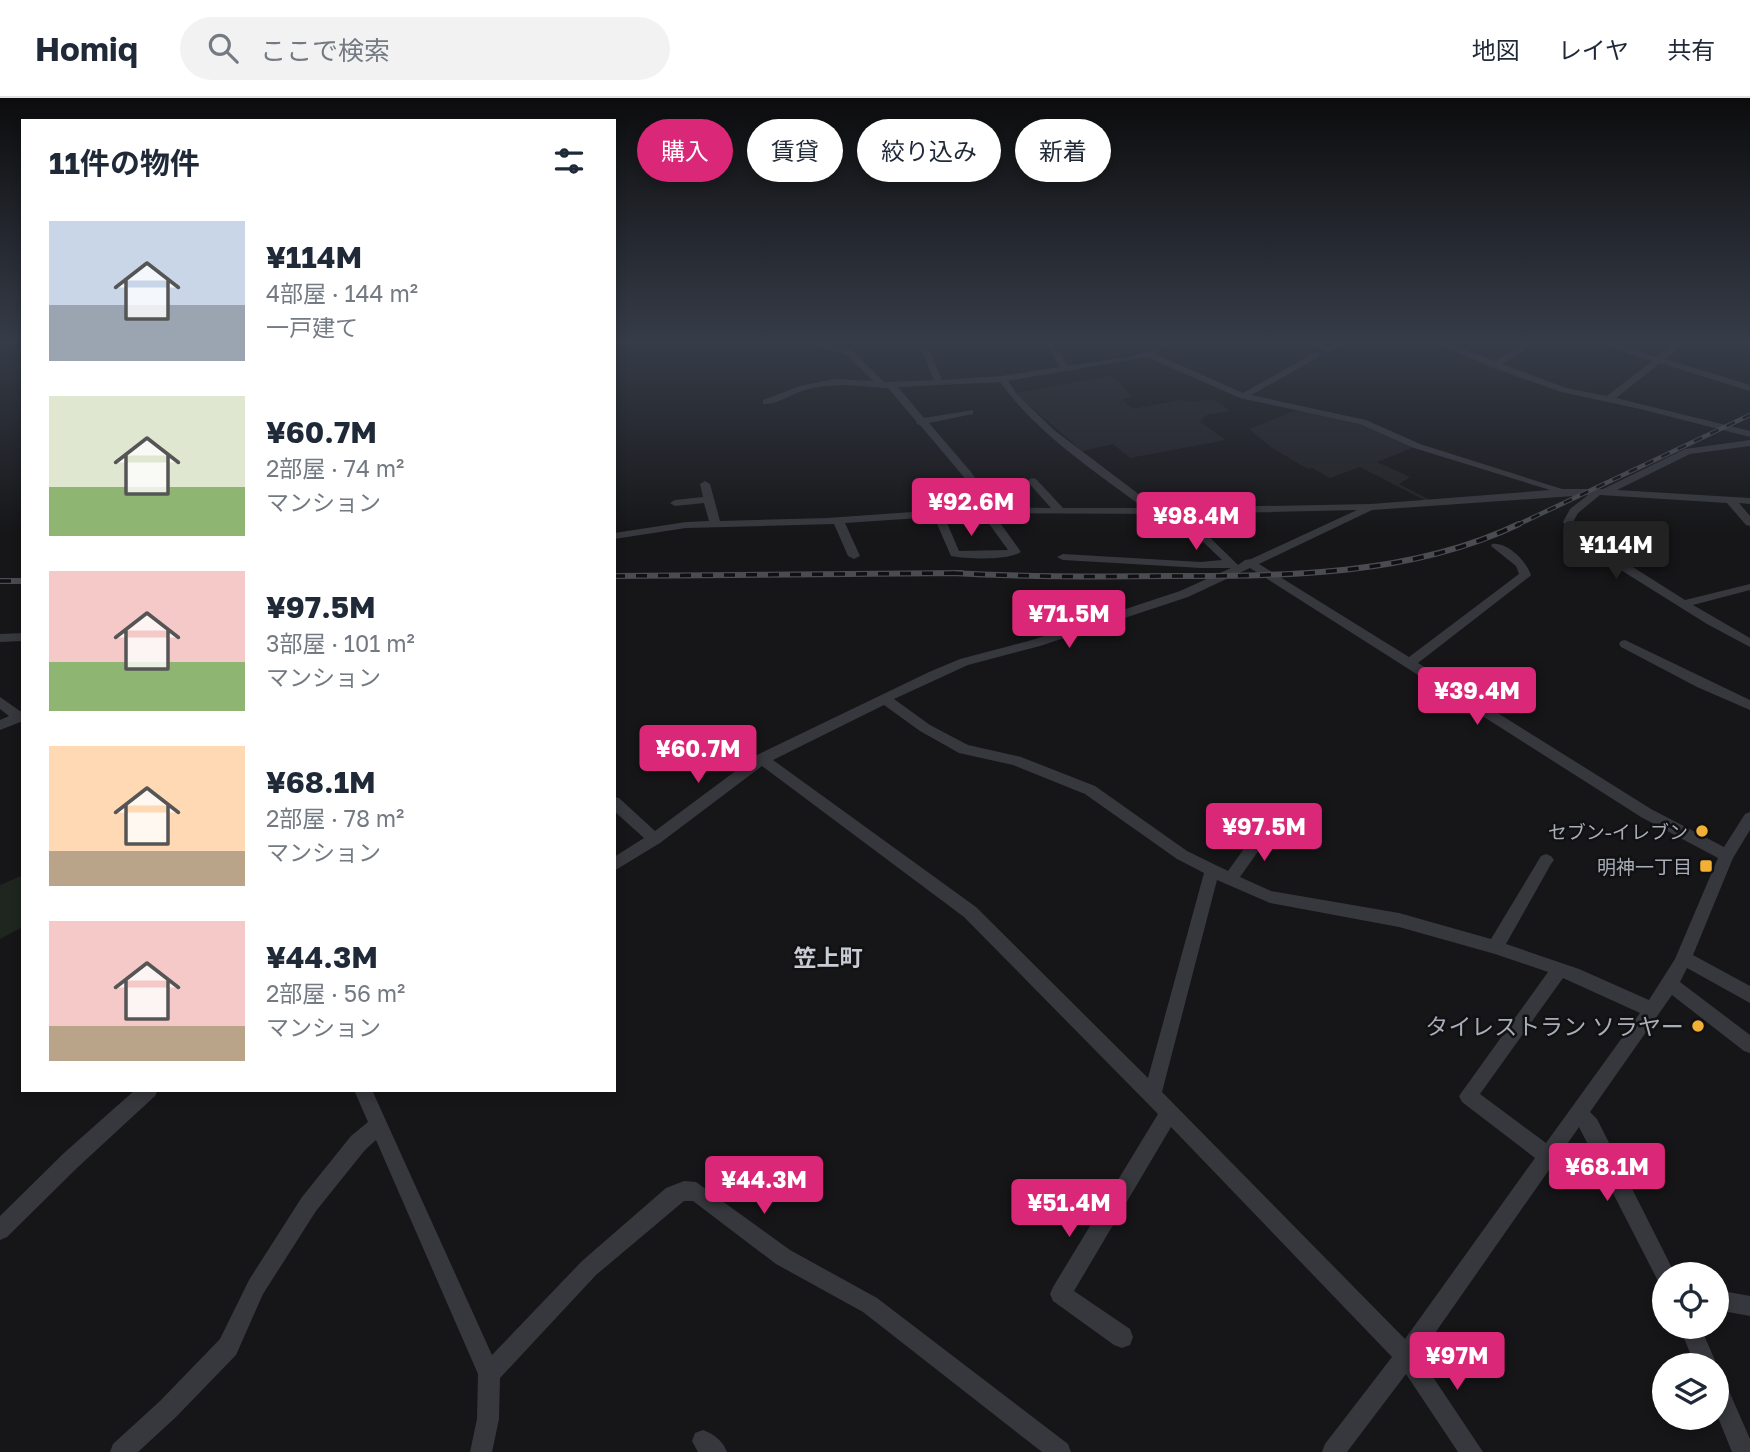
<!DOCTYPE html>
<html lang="ja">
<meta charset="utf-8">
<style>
:root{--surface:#fff;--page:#f2f2f3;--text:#1f2937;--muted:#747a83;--line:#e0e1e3;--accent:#db2777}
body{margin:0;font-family:"Golos Text","Noto Sans JP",sans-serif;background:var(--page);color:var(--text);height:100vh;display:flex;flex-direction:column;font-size:26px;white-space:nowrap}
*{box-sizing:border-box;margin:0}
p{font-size:23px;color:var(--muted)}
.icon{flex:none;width:38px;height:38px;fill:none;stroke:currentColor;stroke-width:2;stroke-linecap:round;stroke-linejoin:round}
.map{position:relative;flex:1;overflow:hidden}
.sheet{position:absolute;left:21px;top:21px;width:595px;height:973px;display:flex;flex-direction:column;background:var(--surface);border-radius:0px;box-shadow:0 4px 10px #0003}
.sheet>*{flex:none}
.top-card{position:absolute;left:637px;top:21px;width:665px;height:63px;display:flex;gap:14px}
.controls{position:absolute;left:1652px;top:1164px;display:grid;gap:14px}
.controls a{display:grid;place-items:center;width:77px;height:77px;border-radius:50%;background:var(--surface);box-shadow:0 4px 10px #0003;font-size:35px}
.price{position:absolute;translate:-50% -60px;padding:0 16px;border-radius:7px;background:var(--accent);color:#fff;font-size:23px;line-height:46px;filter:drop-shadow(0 2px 4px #0008)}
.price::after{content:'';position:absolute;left:50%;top:42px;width:21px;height:16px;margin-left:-10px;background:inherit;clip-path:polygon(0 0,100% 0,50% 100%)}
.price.current{background:#222;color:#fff}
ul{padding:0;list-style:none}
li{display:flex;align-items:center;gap:21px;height:175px;padding:0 28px}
li span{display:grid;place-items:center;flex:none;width:196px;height:140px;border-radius:0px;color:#555}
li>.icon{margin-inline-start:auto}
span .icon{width:84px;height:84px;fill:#fffc;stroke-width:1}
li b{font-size:30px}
h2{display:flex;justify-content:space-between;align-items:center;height:84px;padding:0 28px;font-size:30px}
.chip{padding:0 24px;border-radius:32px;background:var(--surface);box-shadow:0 4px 10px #0003;font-size:24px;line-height:63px}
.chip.current{background:var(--accent);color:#fff}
header{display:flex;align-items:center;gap:42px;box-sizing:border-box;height:98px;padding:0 35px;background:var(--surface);border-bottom:2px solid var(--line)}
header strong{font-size:33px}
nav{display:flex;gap:38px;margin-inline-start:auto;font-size:24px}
.search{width:490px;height:63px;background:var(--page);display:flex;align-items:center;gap:18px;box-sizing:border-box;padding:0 24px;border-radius:38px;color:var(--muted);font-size:26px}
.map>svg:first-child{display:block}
.built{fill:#222225}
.green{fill:#1e261f}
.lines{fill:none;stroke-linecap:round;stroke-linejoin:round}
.minor{fill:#37383d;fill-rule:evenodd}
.rail-far1-casing{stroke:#4a4c52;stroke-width:4.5}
.rail-casing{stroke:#4a4c52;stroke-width:6}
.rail-far1{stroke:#111113;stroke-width:2.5;stroke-dasharray:9;stroke-linecap:butt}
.rail{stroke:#111113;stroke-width:3.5;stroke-dasharray:11;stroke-linecap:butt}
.poi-dot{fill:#f2b134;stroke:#111113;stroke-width:2.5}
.labels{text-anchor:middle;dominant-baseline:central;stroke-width:5;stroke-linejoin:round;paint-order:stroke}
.poi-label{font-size:19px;fill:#a8adb8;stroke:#111113;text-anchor:end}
.quarter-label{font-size:23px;font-weight:bold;fill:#c9ccd4;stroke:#111113}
.near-poi-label{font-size:23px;fill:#a8adb8;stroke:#111113;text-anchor:end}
</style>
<header>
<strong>Homiq</strong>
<div class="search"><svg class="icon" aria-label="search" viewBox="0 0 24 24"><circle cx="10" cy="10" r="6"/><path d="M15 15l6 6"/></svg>ここで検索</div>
<nav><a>地図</a><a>レイヤ</a><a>共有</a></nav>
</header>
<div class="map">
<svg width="1750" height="1354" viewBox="0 0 1750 1354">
<rect width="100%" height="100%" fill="#161618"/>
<path class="built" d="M1111 278 1133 299 1122 301 1132 311 1181 302 1192 304 1213 301 1230 313 1206 317 1200 324 1226 342 1130 360 1113 346 1082 353 1015 295Z
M1297 312 1360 325 1415 349 1377 364 1410 379 1399 386 1430 402H1424L1360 369 1330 380 1312 370 1308 371 1272 350 1249 331Z"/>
<path class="green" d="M23 777V829L0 841V787Z"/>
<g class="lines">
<path class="minor" d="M804 245H820L852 252 884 284H891L934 282 918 245H926L942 282 1002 278 1060 269 1045 245H1053L1068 268C1091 264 1114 262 1136 257 1149 254 1160 245 1173 245L1155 256 1243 295 1316 254 1320 257 1319 259 1251 297 1366 322 1420 346 1562 391H1603L1685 351 1750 342V348L1690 356 1617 392 1750 400V406L1739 405 1750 418V428L1746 427 1727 405 1600 397 1578 415 1573 424 1598 447 1685 502 1750 486V492L1693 507 1750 540V549L1707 526 1616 469 1572 436 1563 424 1570 411 1588 397 1372 412 1259 466 1409 559 1519 476 1516 468 1491 448 1492 446C1508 444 1526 463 1531 477L1529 479 1418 565 1651 711 1724 749 1745 716 1750 714V732L1733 760 1693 857 1750 888V905L1687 870 1680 884 1750 937V955L1744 953 1672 897 1590 1014 1597 1021 1675 1176H1664V1186L1658 1183 1579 1029 1419 1258 1483 1354H1458L1406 1276 1347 1354H1322L1325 1346 1392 1259 1171 1029 1074 1193 1130 1231 1133 1239 1130 1247 1122 1250 1114 1247 1053 1203 1050 1196 1053 1189 1158 1016 964 819 762 668 660 745 614 773V759L644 740 614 713V699L619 700 655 733 757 657 929 574 960 561 1032 542 1180 493 1231 470H1201L1063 462 1057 459 1063 456 1201 464 1222 462 1174 416 993 415 1021 454C1007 463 968 461 951 458L934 419 845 425 860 458 854 461 848 458 834 426 686 430 614 441V435L686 424 709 423 704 405 675 408 670 405 675 402 703 399 700 386 705 383 710 386 720 423 827 420 984 409 963 378 920 327 917 326 916 323 888 290C860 288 832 284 805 292 791 296 777 307 763 306V302L800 288 834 281 873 283 846 256ZM1147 259 1240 300 1360 326 1414 350 1550 392 1371 406 1157 410 1054 332 1018 297 1008 283ZM1000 284C1038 336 1093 372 1144 410H1063L1036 381 1032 380 1027 383 1051 410 994 409 971 374 929 325 973 316V312L924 320 898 289ZM1357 412 1251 461 1245 462 1238 467 1186 416ZM982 416 1008 452 959 453 944 418ZM1250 470 1641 719 1718 760 1675 861 1649 902 1579 871 1506 846 1551 766 1554 762 1551 758 1546 756 1541 758 1491 841 1399 815 1271 793 1240 779 1273 732 1275 728 1273 724H1263L1228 773 1187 753 1095 688 1021 659 968 647 930 627 894 601 968 567 1040 548 1188 499ZM884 607 920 633 959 655 1013 667 1085 696 1177 761 1204 775 1148 980 976 809 773 662ZM1217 782 1270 805 1399 829 1495 856 1548 874 1459 998 1462 1004 1535 1060 1405 1241 1162 994ZM1563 880 1640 915 1546 1045 1480 996Z
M1309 245H1320L1327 248 1349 245 1327 254Z
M1436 245H1448L1495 263 1525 245H1535L1502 266 1566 290 1607 298 1652 263 1597 245H1610L1657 259 1675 245H1684L1665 261 1750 287V293L1660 265 1616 300 1750 333V339L1640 311 1561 294 1491 269Z
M23 535V543L0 544V536Z
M1625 542 1750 602V612L1697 589 1621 549 1619 546 1621 543Z
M0 599 20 613 23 612V623L0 632V622L9 618 0 611Z
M135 992H158L155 998 78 1069 7 1139 0 1142V1118L64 1055Z
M354 992H372L492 1257 582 1163 666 1090 684 1083 696 1084 790 1152 877 1200 1068 1346 1071 1354H1042L863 1214 776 1166 693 1103H684L596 1177 500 1280 499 1321 492 1354H470L477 1321 478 1276 376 1042 365 1052 316 1113 263 1196 236 1257 176 1319 138 1354H110L113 1346 160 1303 220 1241 249 1182 302 1099 351 1038 368 1024Z
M1717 1192 1750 1198V1218L1717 1212Z
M1679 1228H1700L1717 1267H1695Z
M1717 1281 1725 1284 1750 1341V1354H1732L1717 1317Z
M703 1332C714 1336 723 1343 727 1354H698L692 1343 695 1335Z"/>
<defs>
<path id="rail-far1" d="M1515 428 1750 317"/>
<path id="rail" d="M952 475C1025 479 1097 479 1170 478 1287 478 1410 478 1519 426
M614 478 962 475
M0 483H23"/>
</defs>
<use href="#rail-far1" class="rail-far1-casing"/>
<use href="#rail" class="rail-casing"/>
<use href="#rail-far1" class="rail-far1"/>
<use href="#rail" class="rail"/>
</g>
<linearGradient id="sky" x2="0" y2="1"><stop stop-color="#0c0c0d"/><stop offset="0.56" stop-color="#363c48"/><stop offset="1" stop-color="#363c48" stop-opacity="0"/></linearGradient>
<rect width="1750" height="435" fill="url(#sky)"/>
<g class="poi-dot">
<circle cx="1702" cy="733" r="7"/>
<rect x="1699" y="761" width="14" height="14" rx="3.5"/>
<circle cx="1698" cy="928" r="7"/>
</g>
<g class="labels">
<g class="poi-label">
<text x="1688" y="733">セブン-イレブン</text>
<text x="1692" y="768">明神一丁目</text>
</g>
<g class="quarter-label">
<text x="828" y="859">笠上町</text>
</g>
<g class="near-poi-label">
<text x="1684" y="928">タイレストラン ソラヤー</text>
</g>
</g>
</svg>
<div class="controls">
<a><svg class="icon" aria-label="locate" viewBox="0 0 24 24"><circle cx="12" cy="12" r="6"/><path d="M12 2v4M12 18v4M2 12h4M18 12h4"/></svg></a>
<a><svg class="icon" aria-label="layers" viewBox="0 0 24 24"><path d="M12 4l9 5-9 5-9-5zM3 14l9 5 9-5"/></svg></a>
</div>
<b class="price" style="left:971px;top:440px">¥92.6M</b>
<b class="price" style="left:1196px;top:454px">¥98.4M</b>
<b class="price current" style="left:1616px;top:483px">¥114M</b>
<b class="price" style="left:1069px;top:552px">¥71.5M</b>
<b class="price" style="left:1477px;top:629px">¥39.4M</b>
<b class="price" style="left:698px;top:687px">¥60.7M</b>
<b class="price" style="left:1264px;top:765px">¥97.5M</b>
<b class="price" style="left:1607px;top:1105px">¥68.1M</b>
<b class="price" style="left:764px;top:1118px">¥44.3M</b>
<b class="price" style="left:1069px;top:1141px">¥51.4M</b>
<b class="price" style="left:1457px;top:1294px">¥97M</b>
<div class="top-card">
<a class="chip current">購入</a>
<a class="chip">賃貸</a>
<a class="chip">絞り込み</a>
<a class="chip">新着</a>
</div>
<section class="sheet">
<h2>11件の物件<svg class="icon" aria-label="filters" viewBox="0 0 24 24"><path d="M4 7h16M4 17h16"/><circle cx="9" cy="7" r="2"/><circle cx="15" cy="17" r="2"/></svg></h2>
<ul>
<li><span style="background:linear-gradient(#c9d6e8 60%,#9aa5b1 0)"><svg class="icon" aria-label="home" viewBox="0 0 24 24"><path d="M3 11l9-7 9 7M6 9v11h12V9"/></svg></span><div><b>¥114M</b><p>4部屋 · 144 m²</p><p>一戸建て</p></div></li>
<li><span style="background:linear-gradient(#dfe7d0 65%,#8fb573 0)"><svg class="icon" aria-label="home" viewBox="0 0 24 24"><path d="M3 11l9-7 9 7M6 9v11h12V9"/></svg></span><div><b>¥60.7M</b><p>2部屋 · 74 m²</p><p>マンション</p></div></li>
<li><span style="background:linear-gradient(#f6c9c9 65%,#8fb573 0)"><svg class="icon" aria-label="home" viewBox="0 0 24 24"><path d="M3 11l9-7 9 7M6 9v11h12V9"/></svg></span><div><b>¥97.5M</b><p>3部屋 · 101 m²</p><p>マンション</p></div></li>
<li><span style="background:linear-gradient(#ffd9b3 75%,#b9a48a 0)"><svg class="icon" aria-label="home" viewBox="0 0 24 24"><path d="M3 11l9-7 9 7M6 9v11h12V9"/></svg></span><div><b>¥68.1M</b><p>2部屋 · 78 m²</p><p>マンション</p></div></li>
<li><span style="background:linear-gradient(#f6c9c9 75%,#b9a48a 0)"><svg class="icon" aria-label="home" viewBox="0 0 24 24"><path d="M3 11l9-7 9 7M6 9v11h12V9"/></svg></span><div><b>¥44.3M</b><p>2部屋 · 56 m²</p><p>マンション</p></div></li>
</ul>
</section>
</div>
